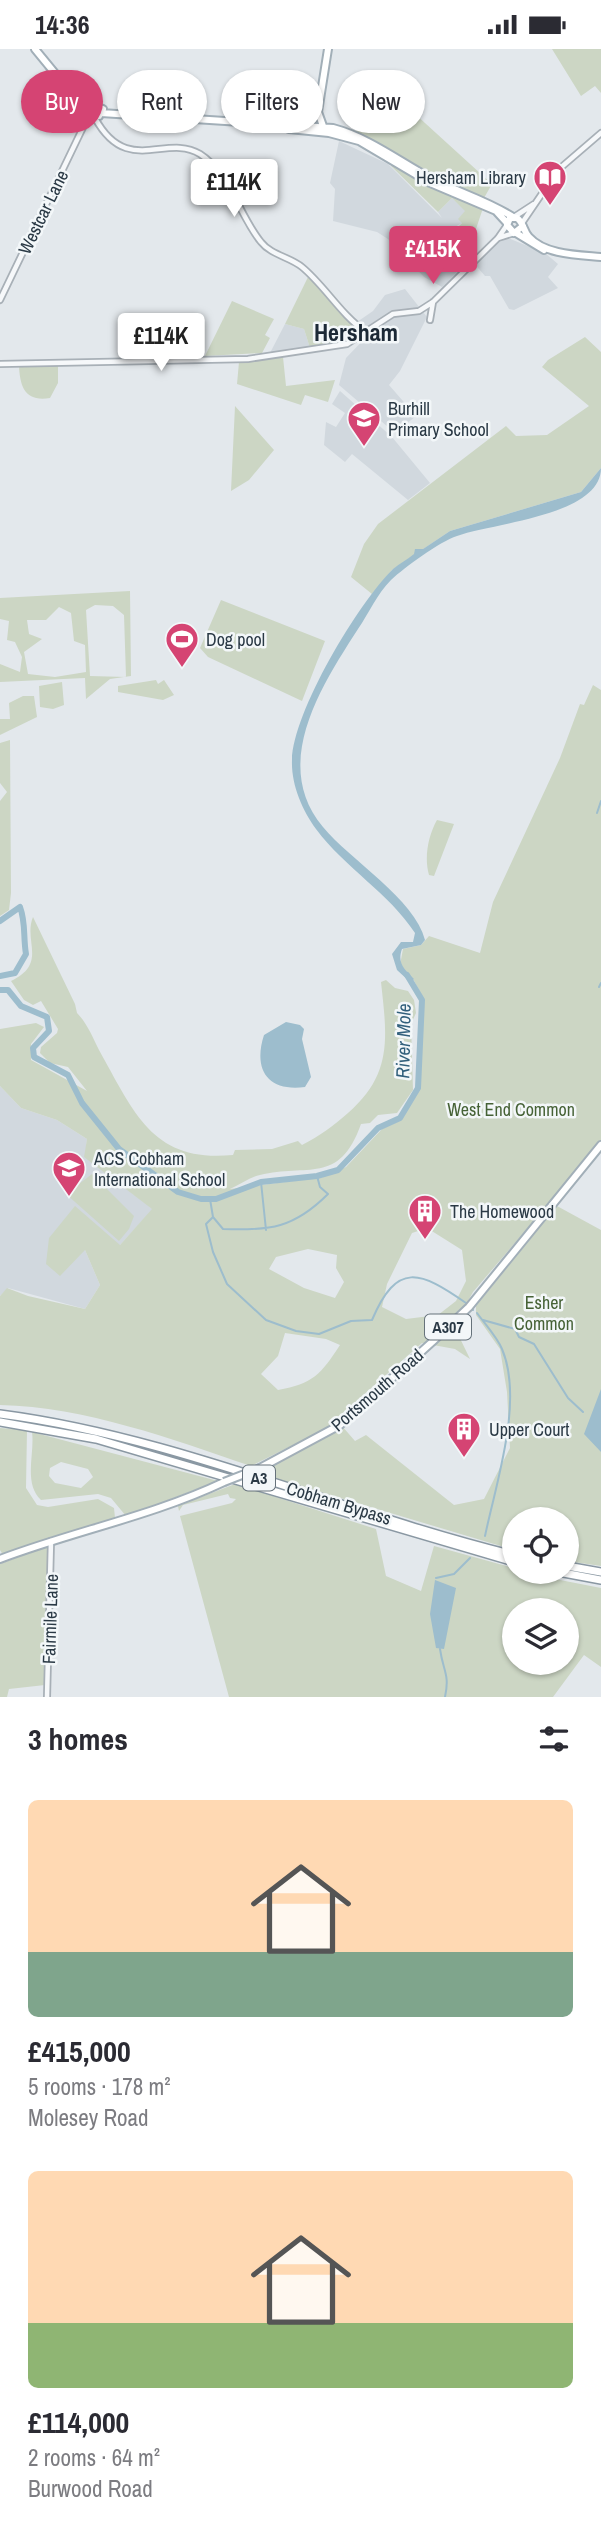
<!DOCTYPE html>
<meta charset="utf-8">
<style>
:root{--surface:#fff;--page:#f7f7f7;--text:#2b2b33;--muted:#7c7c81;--accent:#d54473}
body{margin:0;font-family:"Archivo Narrow",sans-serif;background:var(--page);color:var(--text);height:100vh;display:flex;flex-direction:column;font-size:26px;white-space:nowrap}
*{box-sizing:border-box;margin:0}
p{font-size:23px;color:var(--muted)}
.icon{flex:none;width:38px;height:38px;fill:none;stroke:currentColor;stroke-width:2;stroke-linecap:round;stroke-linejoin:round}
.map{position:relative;height:1648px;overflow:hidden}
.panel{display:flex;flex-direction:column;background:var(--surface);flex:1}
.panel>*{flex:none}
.top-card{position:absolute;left:21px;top:21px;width:560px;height:63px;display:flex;gap:14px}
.tools{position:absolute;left:502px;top:1458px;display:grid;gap:14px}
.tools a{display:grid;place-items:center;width:77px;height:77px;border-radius:50%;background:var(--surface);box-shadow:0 2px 5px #0004;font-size:35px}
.price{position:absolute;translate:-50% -60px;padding:0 16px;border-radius:7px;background:#fff;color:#222;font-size:23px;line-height:46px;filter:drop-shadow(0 2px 4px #0008)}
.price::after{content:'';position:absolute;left:50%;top:42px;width:21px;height:16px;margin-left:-10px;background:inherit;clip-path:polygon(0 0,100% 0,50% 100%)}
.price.current{background:var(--accent);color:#fff}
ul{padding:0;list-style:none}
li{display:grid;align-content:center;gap:14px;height:371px;padding:0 28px}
li span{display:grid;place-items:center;height:217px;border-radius:10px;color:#555}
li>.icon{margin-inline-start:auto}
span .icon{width:126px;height:126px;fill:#fffc;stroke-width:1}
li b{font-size:30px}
h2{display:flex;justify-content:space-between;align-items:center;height:84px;padding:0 28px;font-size:30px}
.chip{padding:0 24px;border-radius:32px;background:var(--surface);box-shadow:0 2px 5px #0004;font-size:24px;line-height:63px}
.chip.current{background:var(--accent);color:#fff}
.status{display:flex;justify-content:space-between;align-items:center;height:49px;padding:0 35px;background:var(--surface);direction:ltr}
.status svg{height:19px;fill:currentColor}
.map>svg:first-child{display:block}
.built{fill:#d1d8de}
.green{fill:#ccd6c4;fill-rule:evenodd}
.water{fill:#9dbdcd}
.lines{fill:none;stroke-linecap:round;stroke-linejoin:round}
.stream{stroke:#9dbdcd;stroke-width:2}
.river{stroke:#9dbdcd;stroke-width:6}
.minor-casing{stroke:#a8b0b7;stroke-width:8}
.major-casing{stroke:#a2afb8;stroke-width:10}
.highway-casing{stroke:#8a98a3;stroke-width:10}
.minor{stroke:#f6f8fa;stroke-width:4.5}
.major{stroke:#fff;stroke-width:6}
.highway{stroke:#fff;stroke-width:7}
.major-bridge-casing{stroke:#a2afb8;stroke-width:10;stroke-linecap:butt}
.major-bridge{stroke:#fff;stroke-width:6}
.labels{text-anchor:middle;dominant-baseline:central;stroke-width:5;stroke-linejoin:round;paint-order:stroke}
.shield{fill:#f3f7f9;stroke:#66727b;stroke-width:2}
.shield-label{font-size:16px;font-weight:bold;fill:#2a3945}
.poi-label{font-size:18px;fill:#2a3945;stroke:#f3f7f9;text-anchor:start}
.street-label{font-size:18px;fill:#2a3945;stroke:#f3f7f9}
.park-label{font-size:18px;fill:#466236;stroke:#f3f7f9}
.water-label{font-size:19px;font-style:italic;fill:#32607c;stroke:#f3f7f9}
.district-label{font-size:24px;font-weight:bold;fill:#1c2936;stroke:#f3f7f9}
</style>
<div class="status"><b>14:36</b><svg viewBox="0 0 49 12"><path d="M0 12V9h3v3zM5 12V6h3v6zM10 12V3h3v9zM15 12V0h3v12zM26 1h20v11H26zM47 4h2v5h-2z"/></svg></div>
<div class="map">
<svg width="601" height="1648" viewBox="0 0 601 1648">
<rect width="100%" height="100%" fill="#e3e8ec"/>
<path class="built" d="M339 92 388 115 442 169 438 163 452 149 466 162 462 174 453 179 477 201 447 234 442 238 424 228 388 190 377 183 333 172 335 140 330 134Z
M508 189 545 204 558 215 548 228 558 239 514 261 509 260 490 227H485L473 213 499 190Z
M405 240 427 268 400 322 389 336 416 367 395 384 339 336 346 309 371 283 357 273 373 262 385 246Z
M285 275 304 280 310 299 270 304Z
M340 342 392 388 430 434 408 451 352 405 345 413 324 396 326 373 336 378 345 364 332 355Z
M0 1037 21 1059 57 1071 87 1090 85 1108 153 1160 120 1196 85 1201 100 1236 85 1260 8 1239 0 1247Z"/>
<path class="green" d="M552 0H601V44L595 37 581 47Z
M357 45 402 80 414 64 492 135 484 149 448 135 356 82 357 77 350 73Z
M393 114 483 159 476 180 467 178 462 187 456 180 462 174 458 170 465 162 452 149 438 163 391 117Z
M309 226 359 281 355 289 310 299 304 280 285 275Z
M232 252 274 270 265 286 270 289 262 304 205 307Z
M585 288 601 303V419L581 443 450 482 392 521 372 545 351 528 364 495 378 475 506 377 516 387 547 386 589 357 542 318 548 311Z
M283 308 286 337 335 331 328 353 305 346 301 356 237 335 239 313Z
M58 316V334L50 349C26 353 20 339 19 317Z
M235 357 274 401 249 431 231 442Z
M130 542 131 627 110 630 86 650 85 629 0 633V615L20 623 22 608 15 593 7 591 9 572 0 570V549ZM95 556 113 557 124 566 126 628 90 627 86 561ZM59 558 71 564 74 592 85 596 86 623 55 628 28 625 24 603 42 590 29 585 27 571H46Z
M221 551 325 592 302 652 208 608 200 599Z
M156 631 158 635 164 631 174 646 163 651 118 643V637Z
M62 633 64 656 53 660 40 658 39 637Z
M593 636 601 641V1093L473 1243 454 1277 470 1310 455 1300 422 1294 325 1380 251 1417C171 1390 86 1358 0 1356V1247L7 1239 28 1247 85 1260 100 1236 85 1201 60 1227 46 1215 49 1189 75 1157 120 1196 152 1160 84 1108 87 1090 57 1071 21 1059 0 1037V980L36 974 44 978 31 995V1011L87 1042 68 1018 50 1014 40 1004 41 998 57 984 58 980 41 952 33 956 24 951 11 932C48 914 23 892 33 868L75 955 77 964C87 974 93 989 99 1001 134 1063 152 1114 233 1106L235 1101 272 1100 298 1092 302 1096C320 1087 333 1077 348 1064 393 1025 387 988 381 933L386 931 395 939 408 942 414 951 416 964 411 975 413 1041 397 1064 378 1066 370 1074 361 1075C339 1137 307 1114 260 1126 250 1128 240 1136 230 1140L323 1128 346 1118 382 1080 401 1071 420 1038 424 950 413 930 400 916 403 900 421 896 429 887 480 904 493 853 560 709 580 655 584 656ZM427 1179 462 1201 466 1232 456 1252 438 1266 406 1270 382 1258 387 1235 412 1184ZM308 1200 337 1206 336 1219 344 1233 335 1249 304 1239 269 1220 276 1208ZM285 1284 326 1290 340 1296C321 1325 313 1335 278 1341L261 1325 278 1307Z
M23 647H34L37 668 0 686V670H10L9 654Z
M10 691 11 844 9 861 0 867V752L7 743 0 734V694Z
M437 771 454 775 434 827 429 826C424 809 428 787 437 771Z
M92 1125 134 1167 129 1180 119 1192 66 1145Z
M557 1157 601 1181V1517L567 1512V1470H514V1501L257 1424 342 1377 355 1392 366 1386 454 1456 484 1450 510 1399 507 1343 500 1300 476 1266V1257Z
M0 1379 27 1381 26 1439 37 1456 48 1458 98 1450 114 1459 115 1469 51 1488 3 1506 0 1501Z
M32 1383 218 1432 126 1467 111 1449 98 1445 41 1451C23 1434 35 1405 32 1383ZM61 1413 88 1420 93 1428 81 1439 55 1434 49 1427 50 1419Z
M235 1435 376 1480 386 1527 421 1542 434 1497 514 1519V1522L601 1539V1618L584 1606 553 1648H229L180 1467 232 1454 236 1450 230 1449 228 1445 183 1456 179 1462 178 1457ZM514 1561H567V1614H514Z
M48 1497 45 1636 9 1640 7 1648H0V1515Z"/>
<path class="water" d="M601 419C601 467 492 474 457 487 439 493 405 518 391 531 377 545 369 564 358 580 322 636 270 715 323 778 350 811 415 850 425 891L421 896 402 900C397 914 404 920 414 930L410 933 397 921 392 905 401 893H413L415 884C389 844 345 819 316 780 302 761 291 735 292 711 293 663 358 554 393 520 400 514 407 511 414 505L415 500H423L450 482 581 443Z
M286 973 300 976 304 980 302 990 311 1028 305 1038C267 1043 253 1020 264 986Z
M601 1340V1403L584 1385Z
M435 1531 456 1539 444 1600 436 1599 430 1565Z"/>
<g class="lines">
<path class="stream" d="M597 764 601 752
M599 938 601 934
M261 1133 266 1181
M210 1150 213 1168 206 1175 213 1203 227 1235 266 1271 296 1282 319 1285 351 1272 372 1271C397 1212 420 1222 466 1254
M213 1168 223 1180C270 1182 294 1179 328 1145L320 1138 317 1127
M472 1260 473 1261
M477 1264C485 1275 497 1288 502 1300 524 1352 496 1434 485 1487
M483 1271 515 1280 519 1288 534 1295 568 1349 583 1363
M436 1529 454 1525 470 1509
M440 1600C443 1622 450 1625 445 1648"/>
<path class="river" d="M0 872 20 858C26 874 23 888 26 905L15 924 0 927
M0 941H8L21 957 47 968 49 982 33 999 34 1008 68 1026 82 1054 119 1100 178 1143 201 1150H216L261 1133 317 1127 338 1121 378 1079 400 1069 418 1039 422 951 407 926"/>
<defs>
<path id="minor" d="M95 69C127 128 166 84 200 105 230 124 240 168 261 193 271 206 290 208 302 218 325 237 341 266 366 283
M514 168 534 155
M522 174 558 121 601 84
M498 189 514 184
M0 251 89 66
M430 271 433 253
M0 315 248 310 347 295 393 265 419 262 433 253 498 189 507 176
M47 1648 51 1492"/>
<path id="major" d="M35 0 90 67H99L100 60
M81 53 103 60
M101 64 333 79C370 89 400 113 434 131 461 144 488 152 513 168
M323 77 318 63 328 0
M289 80 329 84 359 92 430 134 496 162 507 174
M523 177 514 184 507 176 510 169H517C524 174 523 182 529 188 545 206 579 206 601 208
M516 184 544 201
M260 1419 340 1376 432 1293 469 1258 601 1096
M0 1510C74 1482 152 1467 224 1433"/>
<path id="highway" d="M0 1365C177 1388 342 1464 514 1506
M0 1373 96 1390 514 1513
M567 1517 601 1523
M553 1522 601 1531"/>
</defs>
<use href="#minor" class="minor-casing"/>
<use href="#major" class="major-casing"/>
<use href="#highway" class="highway-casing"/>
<use href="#minor" class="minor"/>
<use href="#major" class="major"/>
<use href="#highway" class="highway"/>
<defs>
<path id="major-bridge" d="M224 1433 260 1419"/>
</defs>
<use href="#major-bridge" class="major-bridge-casing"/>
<use href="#major-bridge" class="major-bridge"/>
</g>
<defs>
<symbol id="library-pin" viewBox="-11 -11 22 30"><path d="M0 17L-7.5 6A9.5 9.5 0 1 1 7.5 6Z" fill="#d54473" stroke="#f3f7f9"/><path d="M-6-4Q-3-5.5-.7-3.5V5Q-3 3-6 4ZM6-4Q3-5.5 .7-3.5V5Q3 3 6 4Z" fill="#fff"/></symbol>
<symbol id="school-pin" viewBox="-11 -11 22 30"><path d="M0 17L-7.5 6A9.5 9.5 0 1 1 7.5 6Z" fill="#d54473" stroke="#f3f7f9"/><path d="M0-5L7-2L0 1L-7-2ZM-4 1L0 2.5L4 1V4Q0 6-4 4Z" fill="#fff"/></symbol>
<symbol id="stadium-pin" viewBox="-11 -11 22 30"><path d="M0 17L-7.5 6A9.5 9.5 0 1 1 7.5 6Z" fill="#d54473" stroke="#f3f7f9"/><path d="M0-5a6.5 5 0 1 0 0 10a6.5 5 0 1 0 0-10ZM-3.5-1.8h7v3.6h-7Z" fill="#fff"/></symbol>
<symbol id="building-pin" viewBox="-11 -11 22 30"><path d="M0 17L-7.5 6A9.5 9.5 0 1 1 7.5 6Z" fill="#d54473" stroke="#f3f7f9"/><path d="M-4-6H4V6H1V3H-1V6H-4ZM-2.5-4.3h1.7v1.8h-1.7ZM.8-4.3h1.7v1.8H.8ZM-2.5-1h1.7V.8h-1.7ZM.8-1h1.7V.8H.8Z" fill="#fff"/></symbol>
</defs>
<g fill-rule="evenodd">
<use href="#library-pin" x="531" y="109" width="38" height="52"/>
<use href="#school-pin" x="345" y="350" width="38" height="52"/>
<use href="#stadium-pin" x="163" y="571" width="38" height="52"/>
<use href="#school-pin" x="50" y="1100" width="38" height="52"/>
<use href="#building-pin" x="406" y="1143" width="38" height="52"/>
<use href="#building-pin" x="445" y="1361" width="38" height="52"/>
</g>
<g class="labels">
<g class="shield">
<rect x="425" y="1265.5" width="46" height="25" rx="5"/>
<rect x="243" y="1416.5" width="32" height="25" rx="5"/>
</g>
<g class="shield-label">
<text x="448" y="1278">A307</text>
<text x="259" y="1429">A3</text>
</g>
<g class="poi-label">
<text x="526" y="128" text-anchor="end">Hersham Library</text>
<text x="388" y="359">Burhill<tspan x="388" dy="21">Primary School</tspan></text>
<text x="206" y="590">Dog pool</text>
<text x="94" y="1109">ACS Cobham<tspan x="94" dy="21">International School</tspan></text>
<text x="450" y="1162">The Homewood</text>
<text x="489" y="1380">Upper Court</text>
</g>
<g class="street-label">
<text transform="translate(43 163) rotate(-64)">Westcar Lane</text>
<text transform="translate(377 1341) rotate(-41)">Portsmouth Road</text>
<text transform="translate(339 1454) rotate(17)">Cobham Bypass</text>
<text transform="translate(50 1570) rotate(-88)">Fairmile Lane</text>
</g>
<g class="park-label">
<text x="511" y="1060">West End Common</text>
<text x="544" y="1253">Esher<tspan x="544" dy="21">Common</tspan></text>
</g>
<g class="water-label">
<text transform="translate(403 992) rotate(-89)">River Mole</text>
</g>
<g class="district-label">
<text x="356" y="283">Hersham</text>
</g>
</g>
</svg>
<div class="tools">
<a><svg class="icon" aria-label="locate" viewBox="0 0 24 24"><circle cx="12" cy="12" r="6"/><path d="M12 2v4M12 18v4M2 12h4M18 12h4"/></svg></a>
<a><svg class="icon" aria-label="layers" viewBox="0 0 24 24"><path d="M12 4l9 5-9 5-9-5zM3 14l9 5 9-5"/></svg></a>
</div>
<b class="price" style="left:234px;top:170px">£114K</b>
<b class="price current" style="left:433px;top:237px">£415K</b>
<b class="price" style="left:161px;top:324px">£114K</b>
<div class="top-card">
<a class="chip current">Buy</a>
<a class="chip">Rent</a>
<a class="chip">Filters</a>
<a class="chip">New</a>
</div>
</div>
<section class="panel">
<h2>3 homes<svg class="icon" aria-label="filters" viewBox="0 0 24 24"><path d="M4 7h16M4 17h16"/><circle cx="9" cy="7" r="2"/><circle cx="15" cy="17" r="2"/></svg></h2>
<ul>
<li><span style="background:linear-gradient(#ffd9b3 70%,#7fa58c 0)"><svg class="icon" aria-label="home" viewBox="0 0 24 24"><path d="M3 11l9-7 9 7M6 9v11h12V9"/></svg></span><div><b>£415,000</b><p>5 rooms · 178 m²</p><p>Molesey Road</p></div></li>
<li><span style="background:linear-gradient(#ffd9b3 70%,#8fb573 0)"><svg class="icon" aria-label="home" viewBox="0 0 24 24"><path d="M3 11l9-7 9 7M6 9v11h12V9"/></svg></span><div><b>£114,000</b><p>2 rooms · 64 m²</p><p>Burwood Road</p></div></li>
</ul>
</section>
